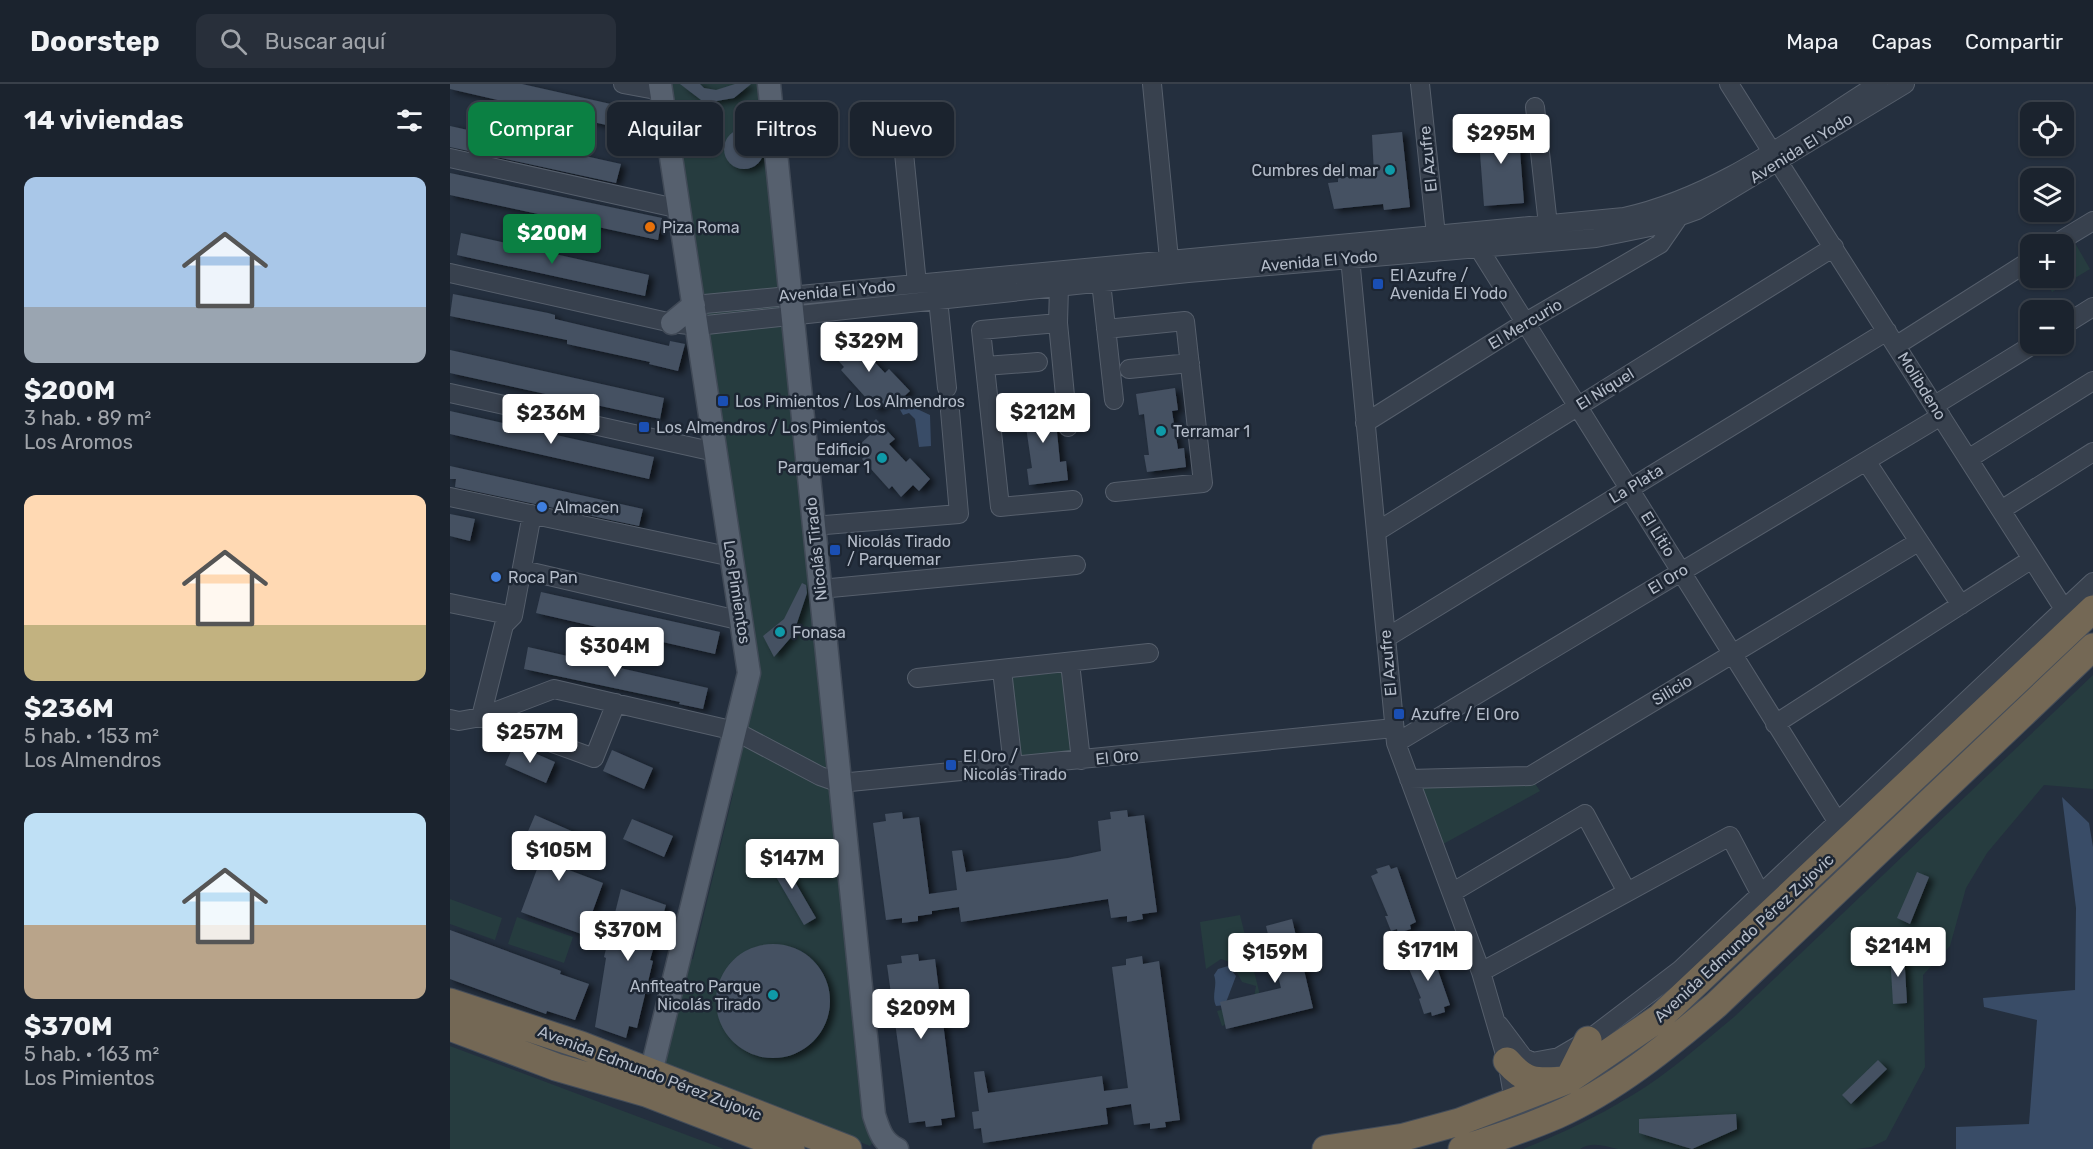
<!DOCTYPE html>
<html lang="es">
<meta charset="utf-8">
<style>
:root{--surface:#1b232e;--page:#282f3a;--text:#f1f3f6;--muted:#a0a4aa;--line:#39404a;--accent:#0b8043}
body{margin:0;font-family:Rubik,sans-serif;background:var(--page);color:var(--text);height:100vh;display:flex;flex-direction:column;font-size:22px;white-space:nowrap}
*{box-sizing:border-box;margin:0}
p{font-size:20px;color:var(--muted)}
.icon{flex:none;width:33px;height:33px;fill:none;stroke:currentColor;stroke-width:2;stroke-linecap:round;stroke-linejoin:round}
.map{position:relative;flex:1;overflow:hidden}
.sheet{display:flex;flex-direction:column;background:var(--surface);width:450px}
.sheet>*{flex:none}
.guide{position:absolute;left:18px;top:18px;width:570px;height:54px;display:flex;gap:12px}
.fabs{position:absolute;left:1570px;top:18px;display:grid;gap:12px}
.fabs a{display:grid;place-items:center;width:54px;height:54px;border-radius:12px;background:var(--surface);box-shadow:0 2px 4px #0004,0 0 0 2px var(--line);font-size:30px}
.price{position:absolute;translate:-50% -51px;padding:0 14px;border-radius:6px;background:#fff;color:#222;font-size:20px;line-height:39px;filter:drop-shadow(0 2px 3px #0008)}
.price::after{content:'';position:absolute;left:50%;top:36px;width:18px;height:14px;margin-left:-9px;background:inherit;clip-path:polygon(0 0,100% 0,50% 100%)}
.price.selected{background:var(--accent);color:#fff}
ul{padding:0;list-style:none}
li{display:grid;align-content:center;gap:12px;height:318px;padding:0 24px}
li span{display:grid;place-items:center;height:186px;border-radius:12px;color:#555}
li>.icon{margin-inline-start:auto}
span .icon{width:108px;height:108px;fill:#fffc;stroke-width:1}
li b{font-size:26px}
h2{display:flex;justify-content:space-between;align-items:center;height:72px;padding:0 24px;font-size:26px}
.tag{padding:0 21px;border-radius:12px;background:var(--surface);box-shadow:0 2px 4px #0004,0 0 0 2px var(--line);font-size:21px;line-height:54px}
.tag.selected{background:var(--accent);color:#fff}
header{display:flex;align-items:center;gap:36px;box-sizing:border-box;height:84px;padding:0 30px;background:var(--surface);border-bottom:2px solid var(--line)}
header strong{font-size:28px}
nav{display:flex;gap:33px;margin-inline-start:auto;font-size:21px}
.search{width:420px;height:54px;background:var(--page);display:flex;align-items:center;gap:15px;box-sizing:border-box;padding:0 21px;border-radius:12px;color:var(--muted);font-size:22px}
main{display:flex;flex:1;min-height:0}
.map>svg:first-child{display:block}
.green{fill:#263c3f}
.water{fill:#394c67}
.building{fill:#455162;filter:url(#shadow)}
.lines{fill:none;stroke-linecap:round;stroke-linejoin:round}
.minor-casing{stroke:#565f6c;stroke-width:20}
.major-casing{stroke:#414a57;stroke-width:25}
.highway-casing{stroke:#434c59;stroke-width:29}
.minor{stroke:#38414e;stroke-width:18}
.major{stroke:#56606e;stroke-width:22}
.highway{stroke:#746855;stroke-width:27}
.culture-dot{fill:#0f9aa8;stroke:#1d2633;stroke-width:2}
.food-dot{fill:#e8710a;stroke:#1d2633;stroke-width:2}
.transit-dot{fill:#1a4fb4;stroke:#1d2633;stroke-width:2}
.shop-dot{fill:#3f7fe0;stroke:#1d2633;stroke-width:2}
.labels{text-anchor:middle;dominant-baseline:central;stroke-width:5;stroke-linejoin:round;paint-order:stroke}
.street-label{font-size:16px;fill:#b4bcc9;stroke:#1d2633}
.poi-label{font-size:16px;fill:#b4bcc9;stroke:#1d2633;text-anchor:start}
</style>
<header>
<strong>Doorstep</strong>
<div class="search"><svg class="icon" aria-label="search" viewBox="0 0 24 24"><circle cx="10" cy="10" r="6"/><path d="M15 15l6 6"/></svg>Buscar aquí</div>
<nav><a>Mapa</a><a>Capas</a><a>Compartir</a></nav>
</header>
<main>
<section class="sheet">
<h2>14 viviendas<svg class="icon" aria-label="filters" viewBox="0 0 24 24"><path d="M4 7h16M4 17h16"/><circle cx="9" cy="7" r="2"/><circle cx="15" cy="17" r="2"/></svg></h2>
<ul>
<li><span style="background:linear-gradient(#a9c7e8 70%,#9aa5b1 0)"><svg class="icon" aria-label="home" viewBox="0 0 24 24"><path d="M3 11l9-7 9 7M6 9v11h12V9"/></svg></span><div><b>$200M</b><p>3 hab. · 89 m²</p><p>Los Aromos</p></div></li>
<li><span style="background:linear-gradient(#ffd9b3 70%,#c2b280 0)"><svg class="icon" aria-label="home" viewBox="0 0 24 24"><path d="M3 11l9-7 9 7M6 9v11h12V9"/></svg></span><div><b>$236M</b><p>5 hab. · 153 m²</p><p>Los Almendros</p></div></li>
<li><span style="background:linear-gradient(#bfe0f5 60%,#b9a48a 0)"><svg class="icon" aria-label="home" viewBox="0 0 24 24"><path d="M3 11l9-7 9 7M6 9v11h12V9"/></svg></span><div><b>$370M</b><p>5 hab. · 163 m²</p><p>Los Pimientos</p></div></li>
</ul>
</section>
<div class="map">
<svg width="1643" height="1065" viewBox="0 0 1643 1065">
<defs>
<filter id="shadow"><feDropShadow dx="5" dy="3" stdDeviation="3" flood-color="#0009"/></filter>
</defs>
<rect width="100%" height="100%" fill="#242f3e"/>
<path class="green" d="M218 0H311L424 1057 420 1062 214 982 236 876 243 875 283 710 281 695 296 636Z
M1625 159 1640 185 1602 208 1594 194H1614V166Z
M612 588 622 668 571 674 562 594Z
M1643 591V705L1594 701 1537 769 1516 804 1500 862 1473 891 1475 983 1436 1056 1421 1063 1406 1065H1168C1156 1062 1141 1057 1130 1065H1073C1110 1050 1147 1033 1181 1012 1218 990 1251 960 1284 933Z
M1080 692 1090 707 984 765 959 695Z
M0 815 52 834 45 856 0 840Z
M790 831 814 927 772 942 767 927 797 919 804 913 806 902 792 898 782 879 771 875 756 885 750 838Z
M67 833 123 853 114 879 58 860Z
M0 962 274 1065H0Z"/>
<path class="water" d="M455 315 465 324 480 331 481 362 469 363 465 335 459 329 453 331 448 322Z
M1612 713 1639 739 1643 763V1065H1506V1043L1579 1040 1587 936 1534 923 1533 914 1625 906 1626 824Z
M778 882 786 892 775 921 766 922C761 911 768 902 764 891L768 885Z"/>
<path class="building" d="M0 0H72L183 25 178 46 0 5Z
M230 0H250L254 4 266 6 285 0H301L284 14 255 19Z
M1068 40 1074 119 1034 122 1028 43Z
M0 42 171 80 166 99 0 63Z
M274 65a20 20 0 1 1 40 0a20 20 0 1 1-40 0Z
M952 48 960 123 934 126 933 120 884 125 878 99 888 98V94L924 90 922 51Z
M0 89 212 134 208 156 0 111Z
M11 149 199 191 195 212 7 171Z
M3 210 98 229 105 231V235L219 262 220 257 235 260 228 287 199 280 200 278 117 260V256L0 232Z
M405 246 424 266 418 271 435 289 439 285 460 307 448 318 443 312 427 326 391 286 394 283 386 274 399 262 394 257Z
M0 266 214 314 210 335 0 289Z
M725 304 728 326 722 327 728 365 734 364 736 383 697 388 694 371H699L694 330 689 331 686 310Z
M604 318 610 378 616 377 618 396 579 401 577 385 582 384 576 343 571 344 568 323Z
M0 327 204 373 199 395 0 350Z
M426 335 445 355 439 360 456 378 460 374 480 395 469 407 463 401 451 413 442 402 439 405 412 375 415 372 407 363 420 351 415 346Z
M0 382 193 425 189 442 5 403 6 395H0Z
M0 430 25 435 20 457 0 452Z
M352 499 356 501 357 509 343 551 324 573 313 552 334 535Z
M91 508 270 548 265 570 86 529Z
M78 563 258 604 253 625 229 620 230 618 74 585Z
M64 660 105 678 96 699 55 681Z
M162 666 203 684 194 705 153 687Z
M677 726 678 733 694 731 707 828 692 830 693 835 677 838V832L661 834 658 815 511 838 509 823 482 827V830L468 832V837L452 839V834L436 836 423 739 436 737 435 730 452 728 453 735 469 733 479 810 507 806 502 767 512 766 516 788 618 774 651 767 648 737 661 735 660 728Z
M85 731 126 749 111 783 153 799 134 851 71 828 96 761 76 752Z
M182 735 223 752 214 773 173 755Z
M330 772 366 834 354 841 318 779Z
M939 781 941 785 947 783 966 838 960 841 961 845 948 849 947 845 941 847 935 832H938L921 792 928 789 926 785Z
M1467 788 1479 793 1460 840 1447 834Z
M171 805 216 821 200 876 203 877 187 944 179 942 176 954 145 943 156 874 154 873Z
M842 835 863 924 776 945 770 918 831 904 816 842Z
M0 846 111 887 110 890 139 900 125 936 97 927 96 930 0 895Z
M266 917a57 57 0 1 1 114 0a57 57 0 1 1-114 0Z
M973 864 974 868 981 866 1000 921 994 923 995 928 982 932 981 928 974 930 969 915 971 914 955 875 962 872 960 868Z
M1454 868 1457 919 1443 920 1440 869Z
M468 870 469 877 485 875 505 1033 491 1035 492 1041 476 1043 475 1037 459 1039 437 881 452 879 451 872Z
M692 872 693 880 709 877 730 1036 715 1038 716 1043 700 1045V1039L684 1041 681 1020 656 1024 658 1040 533 1059 531 1044 524 1045 522 1028 529 1027 524 988 534 987 538 1009 652 992 654 1007 678 1004 662 883 676 881V875Z
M1428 976 1437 985 1401 1020 1392 1011Z
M1286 1030 1287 1045 1242 1065 1189 1049V1035Z"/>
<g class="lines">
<defs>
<path id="minor" d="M173 0 211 7
M702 0 719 175
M970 0 986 151
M1279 0 1322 68
M1085 23 1098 141
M454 69 467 200
M0 74 230 125
M1329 79 1614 525
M1605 160 1643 137
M899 163 946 659 1031 888 1057 977 1064 1017
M1028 163 1387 737
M0 189 222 239 247 242 738 189 1146 154 1200 143 1247 126 1455 0
M651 198 664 316
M488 215 497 304
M244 221 1174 133C1269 112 1347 51 1428 0
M608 239 609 203
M1614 241 1643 223
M656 245 735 237 753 399 665 408
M1447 261 1581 176
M535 282 588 278
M679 285 740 279
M0 309 265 368
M1485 321 1584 260
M915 339 1076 238 1210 160 1228 134
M618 343 608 239 531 246 550 423 623 416
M1518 375 1643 297
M1416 377 1511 521
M0 413 282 473
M1551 426 1643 368
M82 430 63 532 54 541 31 633 144 674 166 619
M363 442 509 430 500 327
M926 448 1384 163
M73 486 292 537
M370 505 626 481
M0 519 63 532
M936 554 1437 247
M620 579 631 676
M552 586 563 682
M467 594 699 569
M0 635 9 637 31 633 104 605 285 647 370 692 390 699 944 644
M1325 640 1582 475
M946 659 1491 332
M959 695 1080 692 1468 458
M1003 808 1135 730 1177 808
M1031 888 1280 752 1310 809
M1049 941 1073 973 1082 978 1109 973 1138 956 1230 886 1643 498"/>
<path id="major" d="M319 0 424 1031C429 1046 432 1058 447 1065
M222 239 244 221
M197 1005 299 589 210 0"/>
<path id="highway" d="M0 918 131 961 398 1065
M0 943 106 983 196 1009 341 1065
M1057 977C1078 1001 1087 997 1118 996L1138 956
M876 1065 954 1053 1009 1038 1064 1017 1118 996 1209 934 1643 525
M1012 1065C1044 1055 1077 1044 1107 1031 1164 1006 1219 961 1266 921L1643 563"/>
</defs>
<use href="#minor" class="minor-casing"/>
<use href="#major" class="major-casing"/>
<use href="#highway" class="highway-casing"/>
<use href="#minor" class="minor"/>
<use href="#major" class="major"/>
<use href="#highway" class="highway"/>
</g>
<g class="culture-dot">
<circle cx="940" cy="86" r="6"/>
<circle cx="711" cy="347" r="6"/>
<circle cx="432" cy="374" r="6"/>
<circle cx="330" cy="548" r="6"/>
<circle cx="323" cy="911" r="6"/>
</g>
<circle class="food-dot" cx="200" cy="143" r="6"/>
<g class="transit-dot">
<rect x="922" y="194" width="12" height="12" rx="3"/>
<rect x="267" y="311" width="12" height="12" rx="3"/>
<rect x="188" y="337" width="12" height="12" rx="3"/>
<rect x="379" y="460" width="12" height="12" rx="3"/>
<rect x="943" y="624" width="12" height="12" rx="3"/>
<rect x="495" y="675" width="12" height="12" rx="3"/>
</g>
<g class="shop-dot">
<circle cx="92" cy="423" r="6"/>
<circle cx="46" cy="493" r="6"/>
</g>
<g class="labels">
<g class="street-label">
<text transform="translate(1351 64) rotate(-32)">Avenida El Yodo</text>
<text transform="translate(978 75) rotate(-96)">El Azufre</text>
<text transform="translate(869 177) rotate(-5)">Avenida El Yodo</text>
<text transform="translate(387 207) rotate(-5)">Avenida El Yodo</text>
<text transform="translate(1075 240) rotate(-31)">El Mercurio</text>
<text transform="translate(1472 302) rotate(58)">Molibdeno</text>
<text transform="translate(1155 305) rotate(-32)">El Níquel</text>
<text transform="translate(1186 400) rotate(-31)">La Plata</text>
<text transform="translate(1208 450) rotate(58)">El Litio</text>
<text transform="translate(366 465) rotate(-96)">Nicolás Tirado</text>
<text transform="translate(1218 495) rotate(-31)">El Oro</text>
<text transform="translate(287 508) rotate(81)">Los Pimientos</text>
<text transform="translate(938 579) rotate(-95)">El Azufre</text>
<text transform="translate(1222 606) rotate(-31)">Silicio</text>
<text transform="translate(667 673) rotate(-6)">El Oro</text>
<text transform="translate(1294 854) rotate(-43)">Avenida Edmundo Pérez Zujovic</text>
<text transform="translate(200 989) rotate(21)">Avenida Edmundo Pérez Zujovic</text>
</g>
<g class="poi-label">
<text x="928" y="86" text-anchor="end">Cumbres del mar</text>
<text x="212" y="143">Piza Roma</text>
<text x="940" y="191">El Azufre /<tspan x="940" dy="18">Avenida El Yodo</tspan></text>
<text x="285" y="317">Los Pimientos / Los Almendros</text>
<text x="206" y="343">Los Almendros / Los Pimientos</text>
<text x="723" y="347">Terramar 1</text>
<text x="420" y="365" text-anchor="end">Edificio<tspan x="420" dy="18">Parquemar 1</tspan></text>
<text x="104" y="423">Almacen</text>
<text x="397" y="457">Nicolás Tirado<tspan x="397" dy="18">/ Parquemar</tspan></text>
<text x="58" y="493">Roca Pan</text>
<text x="342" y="548">Fonasa</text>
<text x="961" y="630">Azufre / El Oro</text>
<text x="513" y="672">El Oro /<tspan x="513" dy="18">Nicolás Tirado</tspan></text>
<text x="311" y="902" text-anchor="end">Anfiteatro Parque<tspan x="311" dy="18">Nicolás Tirado</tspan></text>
</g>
</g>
</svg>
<div class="fabs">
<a><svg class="icon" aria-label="locate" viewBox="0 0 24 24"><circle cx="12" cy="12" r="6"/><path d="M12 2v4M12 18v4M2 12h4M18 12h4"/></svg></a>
<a><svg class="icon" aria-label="layers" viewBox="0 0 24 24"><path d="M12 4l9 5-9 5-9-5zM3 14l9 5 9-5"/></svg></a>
<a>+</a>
<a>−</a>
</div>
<b class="price" style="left:1051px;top:81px">$295M</b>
<b class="price selected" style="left:102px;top:181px">$200M</b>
<b class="price" style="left:419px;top:289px">$329M</b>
<b class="price" style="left:593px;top:360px">$212M</b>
<b class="price" style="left:101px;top:361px">$236M</b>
<b class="price" style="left:165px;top:594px">$304M</b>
<b class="price" style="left:80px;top:680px">$257M</b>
<b class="price" style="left:109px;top:798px">$105M</b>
<b class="price" style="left:342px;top:806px">$147M</b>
<b class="price" style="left:178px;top:878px">$370M</b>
<b class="price" style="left:1448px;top:894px">$214M</b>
<b class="price" style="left:978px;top:898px">$171M</b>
<b class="price" style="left:825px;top:900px">$159M</b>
<b class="price" style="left:471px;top:956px">$209M</b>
<div class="guide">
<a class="tag selected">Comprar</a>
<a class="tag">Alquilar</a>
<a class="tag">Filtros</a>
<a class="tag">Nuevo</a>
</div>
</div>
</main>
